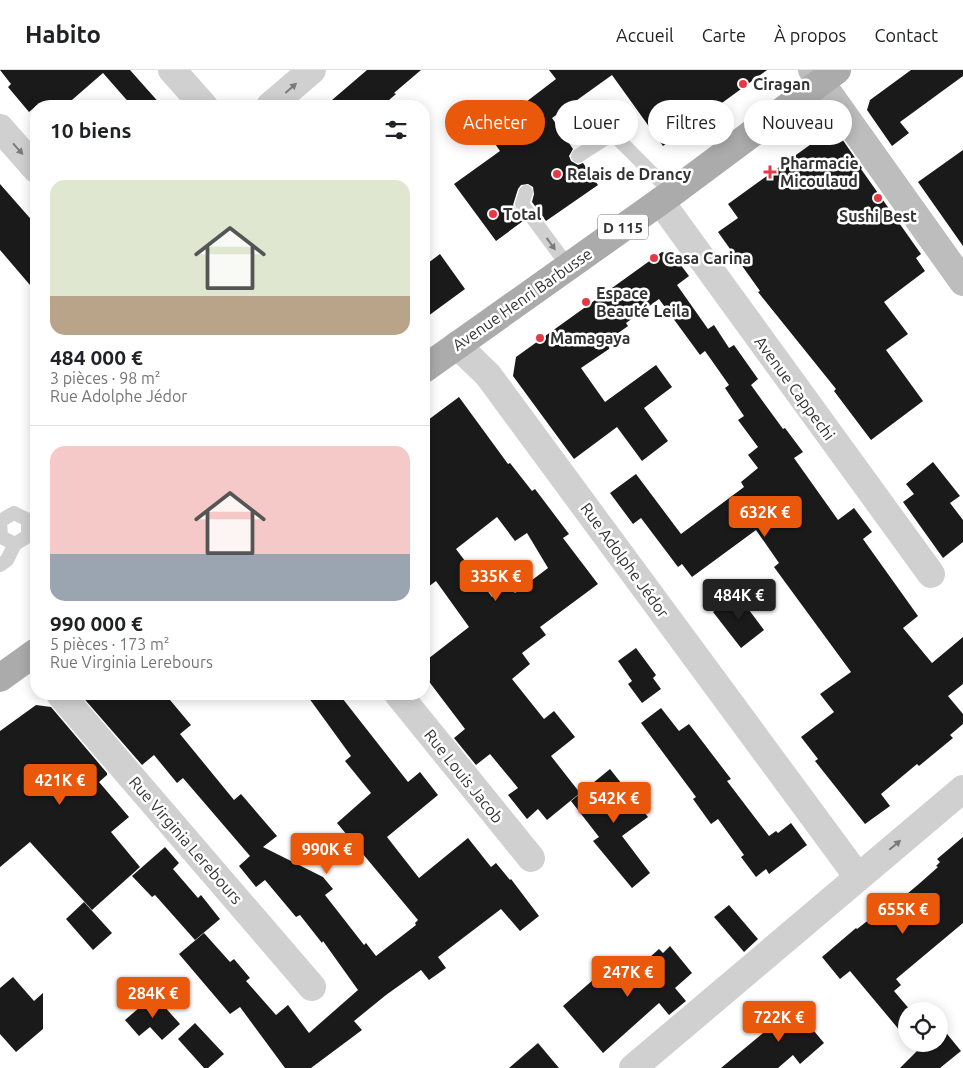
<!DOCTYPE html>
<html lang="fr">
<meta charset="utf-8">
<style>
:root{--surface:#fff;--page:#f2f2f2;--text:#202124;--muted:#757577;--line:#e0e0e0;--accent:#ea580c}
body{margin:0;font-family:Ubuntu,sans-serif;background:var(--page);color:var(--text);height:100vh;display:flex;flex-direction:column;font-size:19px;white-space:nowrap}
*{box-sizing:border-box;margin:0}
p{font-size:16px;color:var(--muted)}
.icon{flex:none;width:28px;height:28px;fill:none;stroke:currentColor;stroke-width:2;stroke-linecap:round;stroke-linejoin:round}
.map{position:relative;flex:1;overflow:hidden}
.details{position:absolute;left:30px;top:30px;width:400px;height:600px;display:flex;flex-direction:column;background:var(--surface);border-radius:20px;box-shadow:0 2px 12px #0003}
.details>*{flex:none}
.banner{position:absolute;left:445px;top:30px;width:442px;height:45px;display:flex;gap:10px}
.tools{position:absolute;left:898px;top:932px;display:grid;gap:10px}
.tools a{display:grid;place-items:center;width:50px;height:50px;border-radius:50%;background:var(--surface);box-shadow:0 2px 12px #0003;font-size:25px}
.price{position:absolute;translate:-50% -42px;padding:0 11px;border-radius:5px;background:var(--accent);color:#fff;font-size:16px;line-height:32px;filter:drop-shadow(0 1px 2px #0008)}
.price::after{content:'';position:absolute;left:50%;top:30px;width:15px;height:11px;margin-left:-8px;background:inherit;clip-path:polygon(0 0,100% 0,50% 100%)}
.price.current{background:#222;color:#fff}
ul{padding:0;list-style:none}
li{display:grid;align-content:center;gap:10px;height:265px;padding:0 20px}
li+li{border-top:1px solid var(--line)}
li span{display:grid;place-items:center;height:155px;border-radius:15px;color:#555}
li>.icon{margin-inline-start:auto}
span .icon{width:90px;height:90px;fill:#fffc;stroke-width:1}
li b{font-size:21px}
h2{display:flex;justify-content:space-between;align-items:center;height:60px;padding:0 20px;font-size:21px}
.pill{padding:0 18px;border-radius:22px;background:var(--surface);box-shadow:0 2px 12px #0003;font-size:18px;line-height:45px}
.pill.current{background:var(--accent);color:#fff}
header{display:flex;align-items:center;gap:30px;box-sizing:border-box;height:70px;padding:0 25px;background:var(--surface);border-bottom:1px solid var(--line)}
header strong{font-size:24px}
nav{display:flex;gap:28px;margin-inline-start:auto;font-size:18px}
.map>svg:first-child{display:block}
.building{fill:#1a1a1a;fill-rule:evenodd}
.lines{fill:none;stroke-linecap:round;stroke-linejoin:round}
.lane{stroke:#d0d0d0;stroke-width:14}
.street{stroke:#d0d0d0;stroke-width:28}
.secondary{stroke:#bdbdbd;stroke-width:28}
.primary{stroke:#ababab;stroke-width:28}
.oneway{fill:#7a7a7a}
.poi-dot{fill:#e63946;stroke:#fff;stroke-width:2}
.labels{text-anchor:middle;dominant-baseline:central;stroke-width:5;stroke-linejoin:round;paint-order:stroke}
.shield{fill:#fff;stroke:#707070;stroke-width:1}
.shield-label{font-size:15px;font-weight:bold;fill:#333}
.poi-label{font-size:16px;font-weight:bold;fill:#333;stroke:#fff;text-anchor:start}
.street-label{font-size:16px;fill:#333;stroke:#fff}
</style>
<header>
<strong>Habito</strong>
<nav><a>Accueil</a><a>Carte</a><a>À propos</a><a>Contact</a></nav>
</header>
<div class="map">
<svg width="963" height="998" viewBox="0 0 963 998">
<rect width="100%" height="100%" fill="#fff"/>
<path class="building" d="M0 0H130L162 36H132L103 3 65 36H36L29 42 8 17 11 14Z
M367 0H421L394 23 396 24 382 36H325Z
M549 0H767L663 76 612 5 552 48 573 79 569 86 571 91 578 95 583 93 598 115 546 151 532 132 534 124 533 117 528 114 521 115 518 119 513 135 523 151 496 171 454 114 500 81 487 62 556 9Z
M911 0H963V6L900 52 909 63 892 76 867 40 870 30Z
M825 64 840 66 862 98 861 99 921 184 916 188 925 201 884 232 908 264 886 280 923 331 871 370 834 321 836 319 758 222 760 221 718 162 738 148 728 134Z
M963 80V176L918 112Z
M0 114 36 155V222L0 180Z
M662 182 674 186 689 206 677 215 708 259 714 255 729 278 734 275 758 309 751 315 783 359 785 358 803 382 794 388 838 450 854 438 872 462 863 469 918 546 903 558 932 593 963 567V614L948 626 963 644V654L950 665 953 668 919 696 917 694 881 724 890 736 865 754 815 691 818 689 801 667 834 642 820 624 851 602 774 497 779 493 756 460 692 507 682 494 678 497 641 448 633 454 610 423 636 404 681 464 744 417 741 412 758 398 748 385 758 377 738 350 744 346 725 318 729 315 705 281 700 285 659 229 626 253 628 256 610 269 609 279 581 298 605 332 656 295 672 317 644 338 668 371 642 391 617 357 574 389 513 306 516 287Z
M440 184 465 219 424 249V196Z
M459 327 508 394 510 393 532 421 535 419 569 464 563 468 598 514 540 557 546 565 522 583 530 594 512 609 544 649 554 641 575 667 551 686 580 723 547 750 538 739 527 749 508 725 518 718 490 684 476 695 454 668 465 659 424 605V592L469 557 436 511 424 520V353ZM497 447 515 471 527 463 548 498 515 523 508 515 492 527 456 479Z
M933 392 960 426 950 433 963 450V472L943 488 903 432 914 424 906 414Z
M737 524 764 560 741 578 713 542Z
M636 578 656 605 653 608 661 619 642 633 628 614 632 611 618 591Z
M80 624H165L191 655 180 664 234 730 241 724 277 766 263 777 323 807 333 819 325 825 364 875 366 873 376 886 416 855 415 853 418 850 337 753 371 723 345 691 351 686 306 624H339L408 712 420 702 438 725 387 767 419 808 468 768 491 797 496 793 510 810 511 809 539 846 520 861 501 839 438 887 446 898 429 910 421 900 386 925 354 951 362 960 311 998H285L240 937 230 944 179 884 204 863 230 892 234 889 250 908 246 911 276 945 288 935 309 963 358 920 323 871 322 873 300 845 296 847 265 810 256 817 239 796 250 786 183 708 177 713 154 685 142 695Z
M36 635 51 637 107 703V705L99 712 129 747 111 762 140 797 92 840 30 772 0 797V661Z
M661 638 679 661 689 654 731 709 727 711 769 766 776 761 778 763 791 753 807 775 769 804 766 799 756 807 741 787 744 785 718 749 711 754 693 729 696 727 641 653Z
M610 699 648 747 622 766 650 803 632 818 593 771 599 767 571 731Z
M963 767V853L896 909 901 915 894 921 911 941H906V968L850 901 840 909 822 887 856 858 857 859 893 831 895 834 920 813 938 797 936 796 940 792 937 789Z
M165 777 179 793 173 799 198 828 201 825 220 849 195 870 155 825 152 827 132 806Z
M84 832 112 863 93 880 66 849Z
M729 835 758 869 744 882 714 847Z
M670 876 692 903 675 918 686 931 669 945 659 933 603 983 563 936 601 903 612 913 638 891 641 895 659 879 663 883Z
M13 907 34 931 43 923V959L16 982 0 964V918Z
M154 925 180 954 162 970 150 957 139 966 125 950Z
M790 932 824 973 800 994 793 985 778 998H721L769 958 765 954Z
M195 953 224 984 208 998H204L178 969Z
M943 959 961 981 940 998H900L917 981 911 974H939V963Z
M538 973 559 998H509Z"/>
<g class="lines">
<path class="lane" d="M578 86 606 68 614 65 672 123
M526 122 522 134 568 196
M0 495 7 490 15 474 28 466V450L14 443 0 451 1 467 15 474"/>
<path class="street" d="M172 0 204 36
M270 36 312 0
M0 58 36 99
M660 131 931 504
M457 275 488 305 858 807
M60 624 312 917
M398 624 531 788
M633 998 963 719"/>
<path class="secondary" d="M812 0 963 212"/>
<path class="primary" d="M424 299 672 123 837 0
M0 608 36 582"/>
</g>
<defs><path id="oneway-solid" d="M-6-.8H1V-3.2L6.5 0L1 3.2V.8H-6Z" transform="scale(1.25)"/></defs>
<g class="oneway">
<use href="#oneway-solid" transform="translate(291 18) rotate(-41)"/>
<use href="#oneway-solid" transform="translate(18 79) rotate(48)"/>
<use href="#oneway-solid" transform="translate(551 174) rotate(54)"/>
<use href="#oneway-solid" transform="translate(895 775) rotate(-40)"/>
</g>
<g class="poi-dot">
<circle cx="743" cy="14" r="5"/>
<path d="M767.5 94.5h5v5h5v5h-5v5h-5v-5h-5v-5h5z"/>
<circle cx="557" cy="104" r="5"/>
<circle cx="878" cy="128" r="5"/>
<circle cx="493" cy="144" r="5"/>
<circle cx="654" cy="188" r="5"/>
<circle cx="586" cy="232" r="5"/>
<circle cx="540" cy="268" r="5"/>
</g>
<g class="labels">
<rect class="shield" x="598" y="144.5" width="50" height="25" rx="4"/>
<g class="shield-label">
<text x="623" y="157">D 115</text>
</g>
<g class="poi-label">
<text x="753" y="14">Ciragan</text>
<text x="780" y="93">Pharmacie<tspan x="780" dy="18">Micoulaud</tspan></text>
<text x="567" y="104">Relais de Drancy</text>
<text x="503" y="144">Total</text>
<text x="878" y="146" text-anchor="middle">Sushi Best</text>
<text x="664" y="188">Casa Carina</text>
<text x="596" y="223">Espace<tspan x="596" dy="18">Beauté Leila</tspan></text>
<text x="550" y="268">Mamagaya</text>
</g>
<g class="street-label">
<text transform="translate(522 229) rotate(-35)">Avenue Henri Barbusse</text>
<text transform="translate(795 318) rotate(54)">Avenue Cappechi</text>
<text transform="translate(625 490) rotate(54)">Rue Adolphe Jédor</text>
<text transform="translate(464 706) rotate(51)">Rue Louis Jacob</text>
<text transform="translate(186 770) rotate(49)">Rue Virginia Lerebours</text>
</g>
</g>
</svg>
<div class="tools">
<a><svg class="icon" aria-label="locate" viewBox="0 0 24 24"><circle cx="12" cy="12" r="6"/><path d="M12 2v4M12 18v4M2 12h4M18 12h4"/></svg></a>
</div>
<b class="price" style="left:765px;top:468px">632K €</b>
<b class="price" style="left:496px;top:532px">335K €</b>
<b class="price current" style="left:739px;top:551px">484K €</b>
<b class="price" style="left:60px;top:736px">421K €</b>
<b class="price" style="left:614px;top:754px">542K €</b>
<b class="price" style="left:327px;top:805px">990K €</b>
<b class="price" style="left:903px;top:865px">655K €</b>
<b class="price" style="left:628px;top:928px">247K €</b>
<b class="price" style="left:153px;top:949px">284K €</b>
<b class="price" style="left:779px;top:973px">722K €</b>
<div class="banner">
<a class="pill current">Acheter</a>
<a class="pill">Louer</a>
<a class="pill">Filtres</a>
<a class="pill">Nouveau</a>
</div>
<section class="details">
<h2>10 biens<svg class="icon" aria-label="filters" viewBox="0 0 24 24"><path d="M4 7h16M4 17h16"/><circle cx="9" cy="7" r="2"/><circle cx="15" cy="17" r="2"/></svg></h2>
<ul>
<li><span style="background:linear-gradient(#dfe7d0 75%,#b9a48a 0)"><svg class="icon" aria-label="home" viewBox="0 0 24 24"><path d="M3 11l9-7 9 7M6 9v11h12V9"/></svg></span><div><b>484 000 €</b><p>3 pièces · 98 m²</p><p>Rue Adolphe Jédor</p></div></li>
<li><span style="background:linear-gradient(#f6c9c9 70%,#9aa5b1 0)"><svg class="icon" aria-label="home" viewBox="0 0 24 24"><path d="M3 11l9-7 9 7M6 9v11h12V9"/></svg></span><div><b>990 000 €</b><p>5 pièces · 173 m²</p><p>Rue Virginia Lerebours</p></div></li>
</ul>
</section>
</div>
